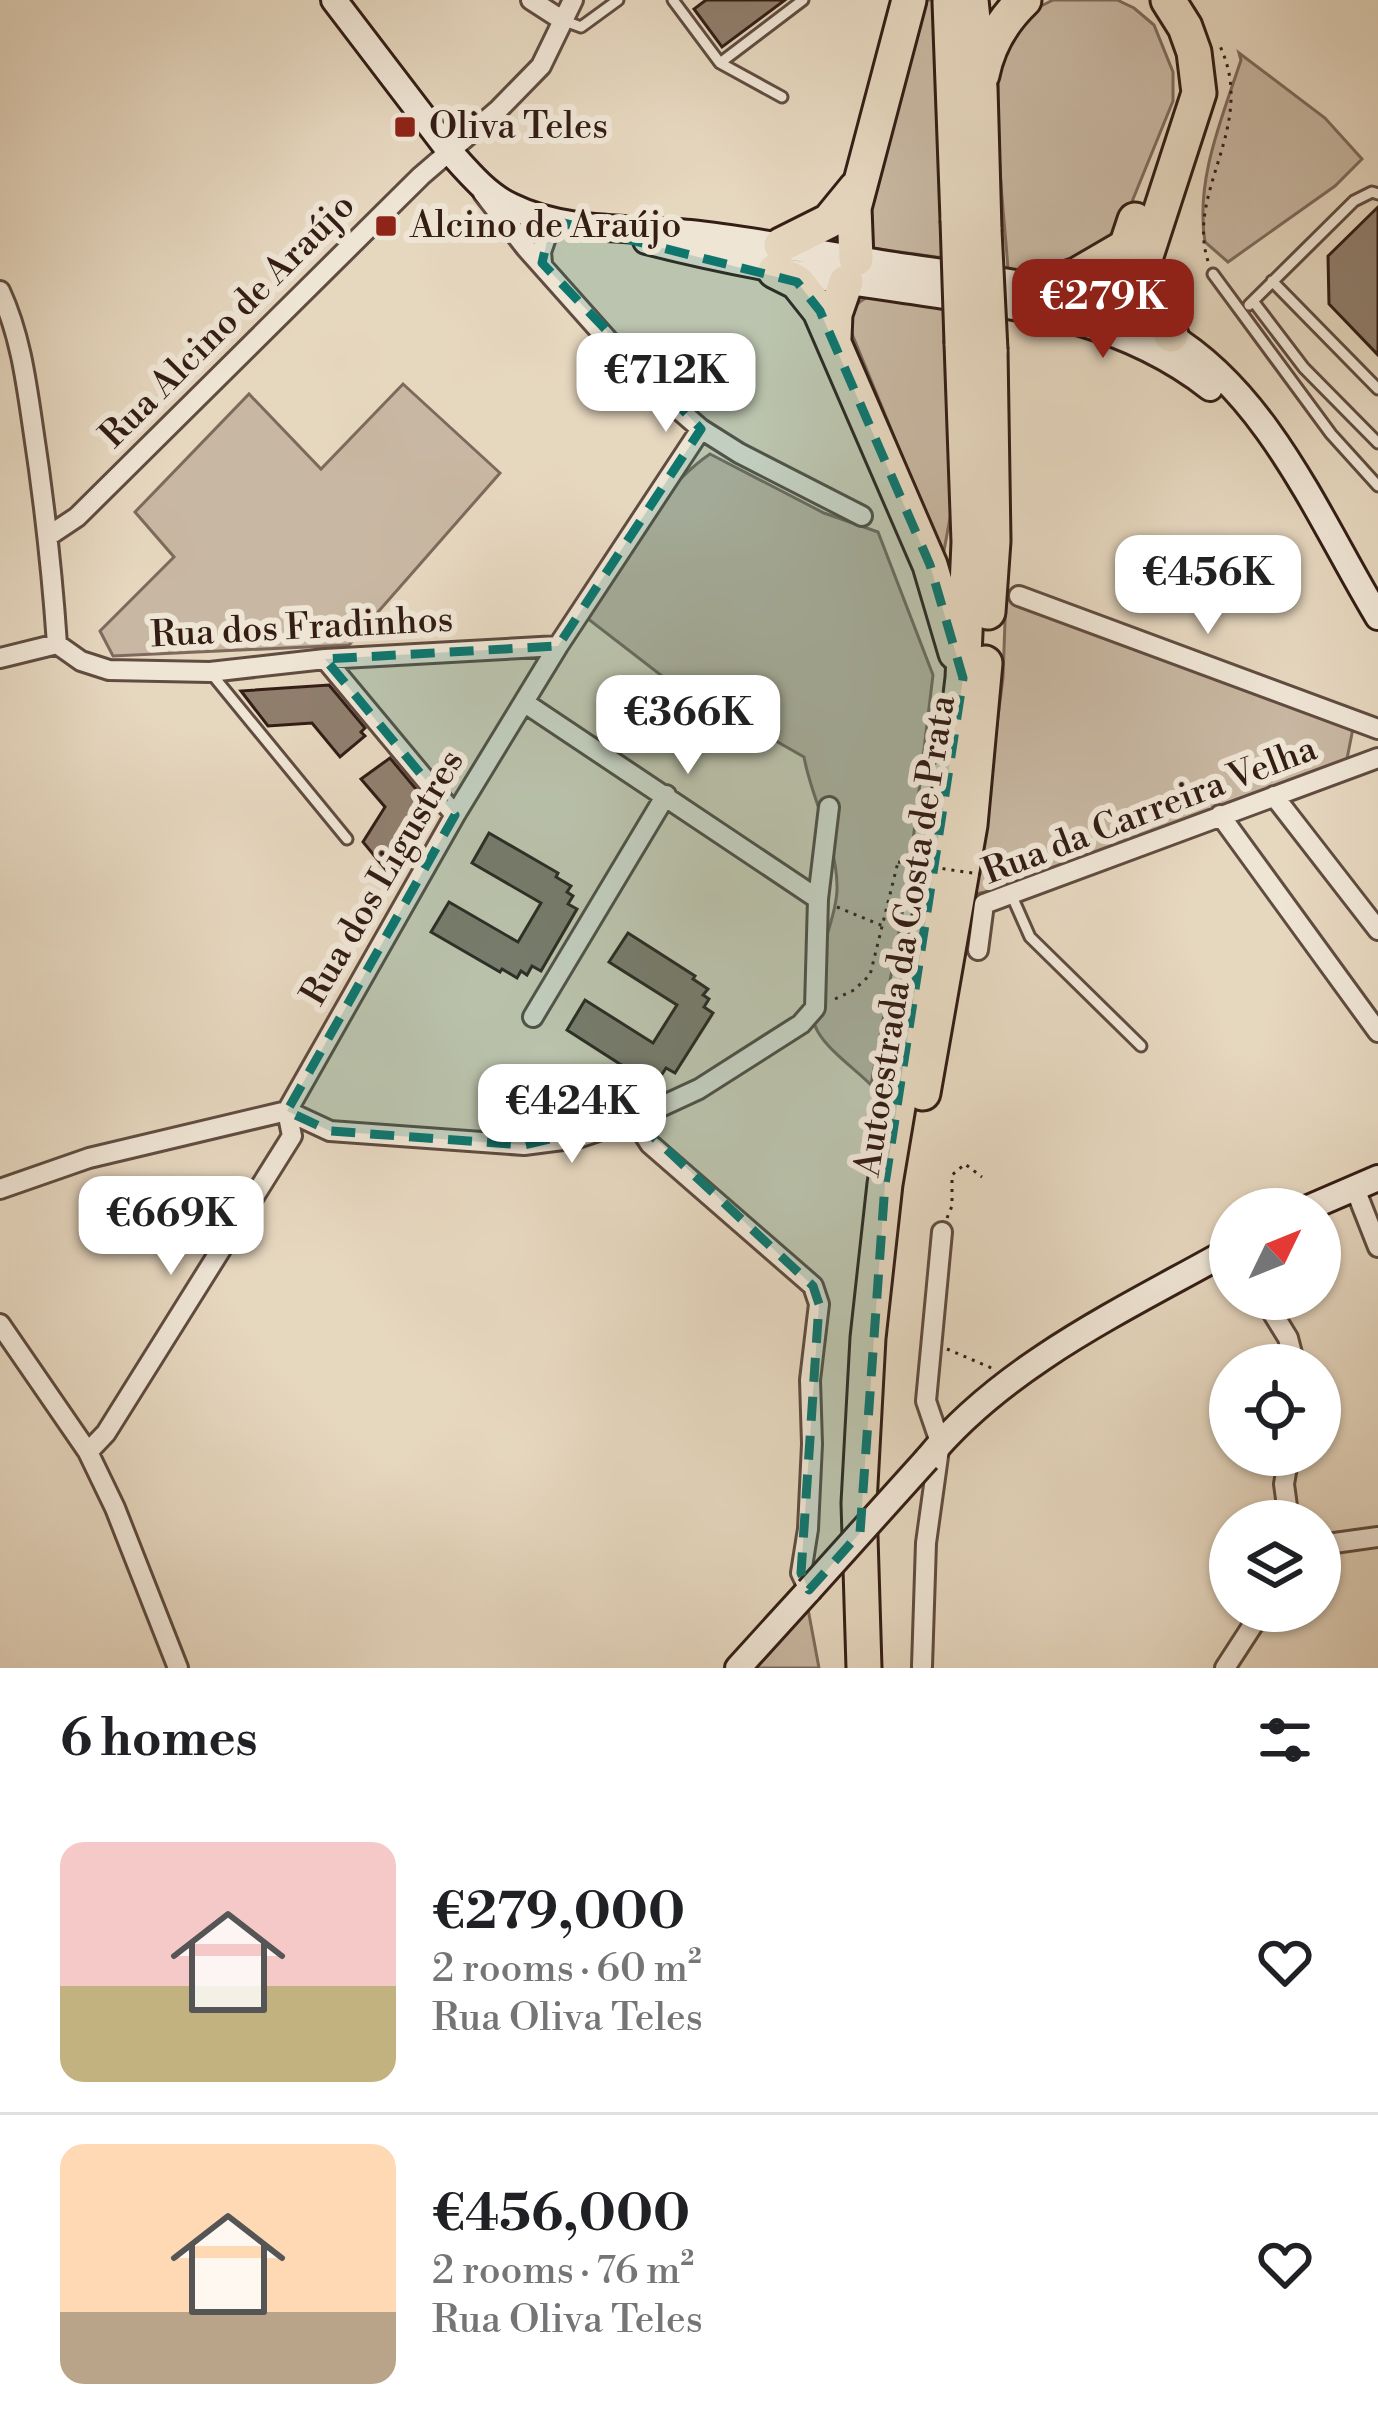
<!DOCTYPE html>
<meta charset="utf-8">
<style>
:root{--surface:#fff;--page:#f2f2f2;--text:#202124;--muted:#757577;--line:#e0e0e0;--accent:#8f2418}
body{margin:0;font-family:"Libre Bodoni",serif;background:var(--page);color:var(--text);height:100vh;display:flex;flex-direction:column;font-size:45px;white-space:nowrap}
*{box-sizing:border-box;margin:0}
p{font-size:39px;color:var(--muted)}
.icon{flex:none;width:66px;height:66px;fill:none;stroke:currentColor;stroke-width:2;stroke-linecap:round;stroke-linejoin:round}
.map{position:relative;height:1668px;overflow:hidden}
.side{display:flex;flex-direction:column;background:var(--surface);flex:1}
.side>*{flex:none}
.needle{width:78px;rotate:47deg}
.fabs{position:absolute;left:1209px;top:1188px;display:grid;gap:24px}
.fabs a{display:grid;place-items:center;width:132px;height:132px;border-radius:50%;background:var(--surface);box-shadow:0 3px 9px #0004;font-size:60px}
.price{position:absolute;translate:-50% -102px;padding:0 27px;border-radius:24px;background:#fff;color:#222;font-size:39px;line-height:78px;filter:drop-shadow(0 3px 6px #0008)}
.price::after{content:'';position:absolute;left:50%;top:72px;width:36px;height:27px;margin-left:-18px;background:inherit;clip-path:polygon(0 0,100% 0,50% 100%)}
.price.selected{background:var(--accent);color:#fff}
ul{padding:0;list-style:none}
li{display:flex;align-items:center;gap:36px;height:300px;padding:0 60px}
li+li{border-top:3px solid var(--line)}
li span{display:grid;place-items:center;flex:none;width:336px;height:240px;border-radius:24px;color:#555}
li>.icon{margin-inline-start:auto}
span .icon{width:144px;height:144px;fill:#fffc;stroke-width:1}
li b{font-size:51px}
h2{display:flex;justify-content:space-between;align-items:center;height:144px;padding:0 60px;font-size:51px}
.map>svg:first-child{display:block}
.green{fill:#c8b7a2;stroke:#7e6a5c;stroke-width:3}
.building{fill:#907e6d;stroke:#331d15;stroke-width:3}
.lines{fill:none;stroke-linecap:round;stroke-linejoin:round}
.service-casing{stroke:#604c40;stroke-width:15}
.minor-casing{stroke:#604c40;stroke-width:24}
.secondary-casing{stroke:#331d15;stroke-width:30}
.motorway-casing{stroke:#331d15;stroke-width:39}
.path{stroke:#331d15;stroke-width:3;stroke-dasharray:3 6;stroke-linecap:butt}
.service{stroke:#efe5d5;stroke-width:9}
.minor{stroke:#efe5d5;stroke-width:18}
.secondary{stroke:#efe5d5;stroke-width:24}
.motorway{stroke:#e6d7bf;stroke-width:33}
.secondary-bridge-casing{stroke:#331d15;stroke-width:30;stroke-linecap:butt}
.motorway-bridge-casing{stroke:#331d15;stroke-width:39;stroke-linecap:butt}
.path-bridge{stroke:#331d15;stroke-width:3;stroke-dasharray:3 6;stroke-linecap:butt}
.secondary-bridge{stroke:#efe5d5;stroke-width:24}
.motorway-bridge{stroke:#e6d7bf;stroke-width:33}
.marked{fill:#0f766e;fill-opacity:0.2;stroke:#0f766e;stroke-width:9;stroke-dasharray:24 15;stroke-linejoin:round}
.poi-dot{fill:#8f2418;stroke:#efe5d5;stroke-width:4.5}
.labels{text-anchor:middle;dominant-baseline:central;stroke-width:12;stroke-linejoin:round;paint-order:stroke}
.poi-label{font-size:36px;fill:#331d15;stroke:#efe5d5;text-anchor:start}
.street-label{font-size:36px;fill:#331d15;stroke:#efe5d5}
</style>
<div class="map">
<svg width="1378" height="1668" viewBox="0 0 1378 1668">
<rect width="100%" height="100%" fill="#e6d7bf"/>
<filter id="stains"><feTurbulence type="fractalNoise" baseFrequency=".00167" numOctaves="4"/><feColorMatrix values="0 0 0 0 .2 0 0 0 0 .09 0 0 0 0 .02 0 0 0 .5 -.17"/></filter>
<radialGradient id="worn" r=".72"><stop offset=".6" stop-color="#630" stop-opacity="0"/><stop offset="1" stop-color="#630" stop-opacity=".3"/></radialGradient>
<path class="green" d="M916 0H936L944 258 864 247 877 151Z
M1053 0H1117L1134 8 1154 25 1173 72V101L1120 231 1108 245 1038 273 1008 270C1005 217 986 77 1008 34 1016 17 1037 8 1053 0Z
M1239 53 1325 118 1362 159 1335 186 1228 262 1205 242C1195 180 1222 118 1241 60Z
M870 296 945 306 952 507 943 556 850 329C850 311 853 304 870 296Z
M403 384 500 473 349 645 113 656 100 631 174 557 135 512 249 394 321 469Z
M710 454 824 513 878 532 933 675 908 882 871 1085C855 1069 829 1051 818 1032 796 995 839 923 837 885 836 840 812 801 804 757L762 733 728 721 684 693 583 615C618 563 658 489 710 454Z
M1006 593 1044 596 1355 718 1345 769 1080 874 975 894 1003 678Z
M808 1609 819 1668H756Z"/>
<path class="building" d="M706 0H785L722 47 694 9Z
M1378 207V355L1329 304 1328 256Z
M329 685 365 728 361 732 365 736 340 757 312 723 268 726 241 691Z
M390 758 426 801 386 870 363 842 385 807 361 779Z
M489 833 558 873 556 877 571 886 567 892 573 896 568 904 577 909 541 971 532 966 527 975 521 971 517 978 502 969 500 972 431 932 449 902 518 942 541 903 472 863Z
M628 933 695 976 693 979 708 989 703 995 709 999 704 1007 713 1013 675 1073 666 1068 661 1076 655 1072 651 1079 636 1069 634 1073 567 1030 585 1000 653 1043 677 1005 609 962Z"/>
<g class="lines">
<defs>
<path id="service" d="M673 0 720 63 782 97
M562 20 581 27 618 0
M720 63 803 0
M1213 274 1331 434 1378 486
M1272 281 1378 389
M1253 301 1304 368 1378 443
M1249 305 1354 201 1372 192 1378 194
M210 672 347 839
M1011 894 1030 937 1141 1046"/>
<path id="minor" d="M531 0 562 20
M483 193 526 248 640 376 701 429 739 453 862 516
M542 263 541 252 552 220
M0 291C20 334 26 380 33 428 44 500 52 571 57 644
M50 535 77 517 421 176 499 109 541 66 573 0
M1019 596 1378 729
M57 644 81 661 109 670 210 672 325 659 558 646
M0 658 57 644
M325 659 455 815
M525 703 818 899
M1274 796 1378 930
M1220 815 1378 1032
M978 950 984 904 1378 758
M533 1017 666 795
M287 1111 330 1131 524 1145 578 1138 634 1119 699 1089 801 1024 815 1008 818 899 829 807
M634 1119 650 1144 813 1286 819 1304 810 1380 812 1444 808 1529 801 1573 809 1590
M1354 1186 1378 1247
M0 1189 89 1158 287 1111 455 815 558 646 701 429
M1264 1299 1288 1338 1295 1365
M0 1324 88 1452 115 1508 178 1668
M88 1452 106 1433 292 1136 287 1111
M1289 1521 1284 1484 1289 1455
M1320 1545 1378 1537
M922 1666 926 1543 940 1442 926 1401 942 1232
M1225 1668 1262 1611"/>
<path id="secondary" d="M334 0 450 152C468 172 487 195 511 206 565 233 632 227 690 233 757 240 822 254 888 264 982 279 1086 284 1169 335 1269 395 1320 521 1378 617
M646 241C727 262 808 276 890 288 1004 305 1116 314 1210 388
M1306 1209 1378 1178
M927 1459C1005 1364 1125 1309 1230 1250
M738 1668 809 1590"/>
<path id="motorway" d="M971 0 980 88 984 230
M1168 0 1185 27 1194 52 1199 93 1144 262 1171 335
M950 2 958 220
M982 75C988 45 1002 21 1024 0
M781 245 829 221 856 188
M856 259 854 208 909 0
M775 271 797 282 820 311 930 565 956 653
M1040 287 1077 275 1125 247
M1111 307V292L1135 220
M834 338 835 314 846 282
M988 612 993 541 990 350
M923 1093 970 825 985 663
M864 1668 859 1503 868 1338 885 1184 946 821 963 678 969 542 962 343"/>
</defs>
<use href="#service" class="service-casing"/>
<use href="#minor" class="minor-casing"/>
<use href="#secondary" class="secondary-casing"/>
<use href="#motorway" class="motorway-casing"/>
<path class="path" d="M1208 261C1185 190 1259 125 1219 44
M837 907 883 926
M835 999 854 990 870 975 898 862
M947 1218 952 1206V1175L965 1164 982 1177
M947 1349 994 1369"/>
<use href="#service" class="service"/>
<use href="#minor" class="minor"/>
<use href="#secondary" class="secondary"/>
<use href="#motorway" class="motorway"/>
<defs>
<path id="secondary-bridge" d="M809 1590 927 1459"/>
<path id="motorway-bridge" d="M958 220 962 343
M984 230 990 350"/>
</defs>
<use href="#secondary-bridge" class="secondary-bridge-casing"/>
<use href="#motorway-bridge" class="motorway-bridge-casing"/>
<path class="path-bridge" d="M898 862 1019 880"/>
<use href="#secondary-bridge" class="secondary-bridge"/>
<use href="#motorway-bridge" class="motorway-bridge"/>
</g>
<path class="marked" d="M552 220 797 282 820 311 930 565 963 678 885 1184 860 1533 809 1590 801 1573 819 1304 813 1286 634 1119 524 1145 330 1131 287 1111 455 815 325 659 558 646 701 429 542 263Z"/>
<g class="poi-dot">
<rect x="393" y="115" width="24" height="24" rx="6"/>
<rect x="374" y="214" width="24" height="24" rx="6"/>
</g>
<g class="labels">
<g class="poi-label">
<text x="429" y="127">Oliva Teles</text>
<text x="410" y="226">Alcino de Araújo</text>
</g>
<g class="street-label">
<text transform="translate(228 321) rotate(-45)">Rua Alcino de Araújo</text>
<text transform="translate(302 628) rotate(-3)">Rua dos Fradinhos</text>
<text transform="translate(1150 811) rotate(-21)">Rua da Carreira Velha</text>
<text transform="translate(383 878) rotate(-60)">Rua dos Ligustres</text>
<text transform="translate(906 936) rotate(-81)">Autoestrada da Costa de Prata</text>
</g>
</g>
<rect width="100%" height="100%" filter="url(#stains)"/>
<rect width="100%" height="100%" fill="url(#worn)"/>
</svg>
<div class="fabs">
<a><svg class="needle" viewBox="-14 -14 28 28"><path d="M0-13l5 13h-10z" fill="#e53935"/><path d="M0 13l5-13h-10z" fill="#757577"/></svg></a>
<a><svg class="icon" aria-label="locate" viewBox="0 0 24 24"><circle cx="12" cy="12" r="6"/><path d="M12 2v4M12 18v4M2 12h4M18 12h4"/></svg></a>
<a><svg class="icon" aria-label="layers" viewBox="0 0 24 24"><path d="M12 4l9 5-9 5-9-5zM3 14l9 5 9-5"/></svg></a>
</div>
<b class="price selected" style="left:1103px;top:361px">€279K</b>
<b class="price" style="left:666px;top:435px">€712K</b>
<b class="price" style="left:1208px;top:637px">€456K</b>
<b class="price" style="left:688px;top:777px">€366K</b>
<b class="price" style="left:572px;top:1166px">€424K</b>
<b class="price" style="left:171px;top:1278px">€669K</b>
</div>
<section class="side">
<h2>6 homes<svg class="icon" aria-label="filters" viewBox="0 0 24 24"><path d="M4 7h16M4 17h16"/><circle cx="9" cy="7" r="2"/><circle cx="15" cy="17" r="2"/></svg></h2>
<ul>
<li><span style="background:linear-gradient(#f6c9c9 60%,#c2b280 0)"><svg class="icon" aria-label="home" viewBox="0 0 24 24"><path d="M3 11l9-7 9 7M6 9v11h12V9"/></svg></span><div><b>€279,000</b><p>2 rooms · 60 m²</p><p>Rua Oliva Teles</p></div><svg class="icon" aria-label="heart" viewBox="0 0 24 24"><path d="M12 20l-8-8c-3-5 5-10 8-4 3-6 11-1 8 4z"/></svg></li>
<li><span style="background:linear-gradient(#ffd9b3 70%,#b9a48a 0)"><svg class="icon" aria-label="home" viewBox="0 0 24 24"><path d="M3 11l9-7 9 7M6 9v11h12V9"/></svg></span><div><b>€456,000</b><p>2 rooms · 76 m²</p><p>Rua Oliva Teles</p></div><svg class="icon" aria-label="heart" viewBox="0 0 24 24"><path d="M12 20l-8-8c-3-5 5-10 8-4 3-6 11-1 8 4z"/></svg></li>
</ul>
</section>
